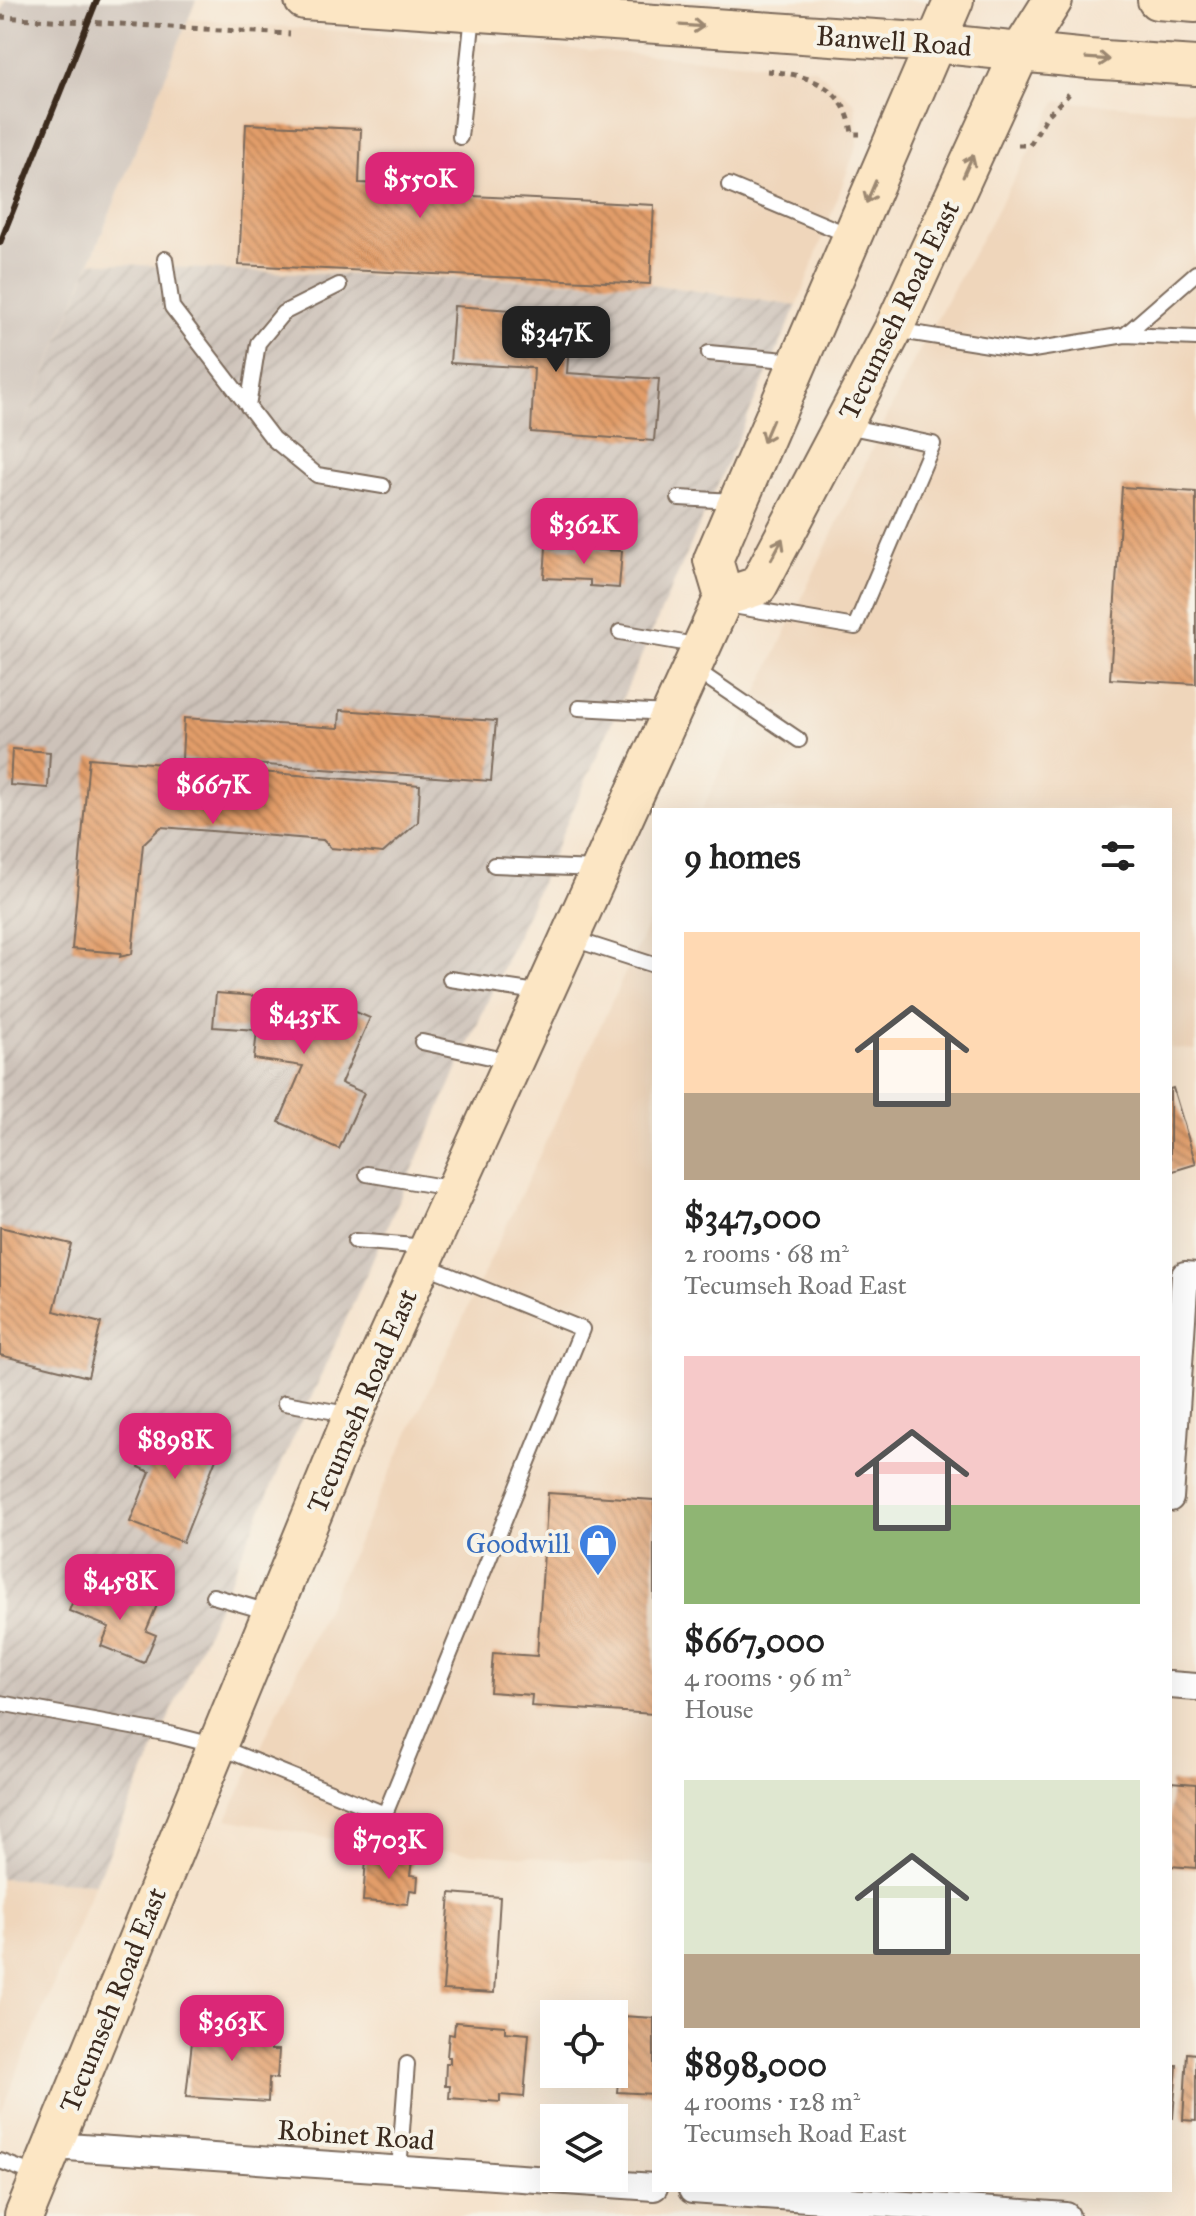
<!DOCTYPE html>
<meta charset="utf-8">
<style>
:root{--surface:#fff;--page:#f6f6f6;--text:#222;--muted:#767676;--accent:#db2777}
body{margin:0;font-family:"IM FELL Great Primer",serif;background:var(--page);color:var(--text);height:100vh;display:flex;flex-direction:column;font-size:30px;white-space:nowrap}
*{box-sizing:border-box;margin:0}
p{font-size:26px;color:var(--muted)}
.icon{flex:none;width:44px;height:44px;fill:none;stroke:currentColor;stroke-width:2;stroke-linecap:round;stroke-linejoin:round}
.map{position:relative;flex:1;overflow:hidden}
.details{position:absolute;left:652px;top:808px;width:520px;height:1384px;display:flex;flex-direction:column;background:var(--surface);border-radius:0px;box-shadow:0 8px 32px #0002}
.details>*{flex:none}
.tools{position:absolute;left:540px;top:2000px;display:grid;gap:16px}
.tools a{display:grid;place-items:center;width:88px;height:88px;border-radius:0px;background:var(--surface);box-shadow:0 8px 32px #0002;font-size:40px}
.price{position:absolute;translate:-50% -68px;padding:0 18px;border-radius:16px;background:var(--accent);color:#fff;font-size:26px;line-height:52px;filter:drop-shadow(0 2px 4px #0008)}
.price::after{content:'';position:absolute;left:50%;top:48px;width:24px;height:18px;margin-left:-12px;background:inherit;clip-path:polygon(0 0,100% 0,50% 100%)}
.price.on{background:#222;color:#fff}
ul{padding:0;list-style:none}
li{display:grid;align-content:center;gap:16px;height:424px;padding:0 32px}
li span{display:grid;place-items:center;height:248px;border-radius:0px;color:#555}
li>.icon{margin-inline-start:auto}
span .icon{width:144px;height:144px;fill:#fffc;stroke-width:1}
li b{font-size:34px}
h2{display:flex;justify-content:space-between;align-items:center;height:96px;padding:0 32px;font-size:34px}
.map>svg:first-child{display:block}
.built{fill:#efd6bb}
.industrial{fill:url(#industrial-furrows)}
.railway{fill:#cdc2b9}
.building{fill:url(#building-back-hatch)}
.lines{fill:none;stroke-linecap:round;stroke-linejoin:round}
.service-casing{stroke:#7c6b5b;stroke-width:18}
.minor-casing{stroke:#7c6b5b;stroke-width:30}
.secondary-casing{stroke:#7c6b5b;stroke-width:42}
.path{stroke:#7c6b5b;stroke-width:5;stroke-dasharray:6 6;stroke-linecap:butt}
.service{stroke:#fff;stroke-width:14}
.minor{stroke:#fff;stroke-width:26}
.secondary{stroke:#fce6c4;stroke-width:38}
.rail{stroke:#3b2a1e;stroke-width:6}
.oneway{stroke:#9c8871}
.labels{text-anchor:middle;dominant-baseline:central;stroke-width:8;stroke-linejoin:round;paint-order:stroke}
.street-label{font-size:28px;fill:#3b2a1e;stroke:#f7f3e8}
.shop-label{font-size:28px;fill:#366cbe;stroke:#f7f3e8;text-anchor:end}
</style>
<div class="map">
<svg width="1196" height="2216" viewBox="0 0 1196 2216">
<defs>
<pattern id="industrial-furrows" width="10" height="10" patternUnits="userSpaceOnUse" patternTransform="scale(2)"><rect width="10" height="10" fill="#cdc2b9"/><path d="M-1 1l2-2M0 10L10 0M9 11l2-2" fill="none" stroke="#b1a79f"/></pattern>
<pattern id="building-back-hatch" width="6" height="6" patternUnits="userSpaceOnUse" patternTransform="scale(2)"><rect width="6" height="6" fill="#e29d69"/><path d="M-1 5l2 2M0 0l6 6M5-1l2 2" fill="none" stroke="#b88056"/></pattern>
</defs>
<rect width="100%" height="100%" fill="#f7f3e8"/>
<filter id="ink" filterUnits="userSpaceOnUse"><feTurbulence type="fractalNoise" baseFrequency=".0125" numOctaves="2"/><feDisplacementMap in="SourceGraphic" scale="16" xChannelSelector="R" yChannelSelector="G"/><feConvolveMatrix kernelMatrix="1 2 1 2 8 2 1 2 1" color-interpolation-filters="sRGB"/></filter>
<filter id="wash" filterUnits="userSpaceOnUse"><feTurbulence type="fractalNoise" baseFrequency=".006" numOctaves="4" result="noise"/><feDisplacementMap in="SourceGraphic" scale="32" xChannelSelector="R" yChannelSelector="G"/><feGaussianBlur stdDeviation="1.8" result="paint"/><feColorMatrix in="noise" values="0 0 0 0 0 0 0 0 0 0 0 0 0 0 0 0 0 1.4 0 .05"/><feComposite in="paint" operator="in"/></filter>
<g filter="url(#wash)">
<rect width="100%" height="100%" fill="#f5e3cd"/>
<path class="built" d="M188 19 814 68 855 103 858 143 797 306 650 284 238 271 91 262Z
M1057 101 1196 111V1050L1170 1048V810H702L913 362Z
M654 912V1866L364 1845 227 1819Z
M0 1878 95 1883 0 2114Z"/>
<path class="industrial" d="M91 262 238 271 650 284 797 306 95 1883 0 1878V486Z"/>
<path class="railway" d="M6 0H196L0 486V14Z"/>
<g id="blocks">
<path class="building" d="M246 124 361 129 359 183 451 187V195L654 205 650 284 239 265Z
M454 306 571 314 567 373 659 379 654 441 531 432 534 368 450 363Z
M1122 487 1196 492V684L1110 679Z
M546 547 622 551 619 588 590 586V580L544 578Z
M340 710 496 721 491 781 182 759 184 718 339 728Z
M12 749 50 752 48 788 10 785Z
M89 758 420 785 418 822 383 853 331 848 323 840 161 827 143 844 132 954 120 957 121 953 72 949Z
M216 993 333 1002 370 1018 341 1083 364 1093 339 1149 279 1122 303 1066 254 1059 257 1030 213 1027Z
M1173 1088 1196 1164 1170 1172V1089Z
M0 1227 71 1244 54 1311 101 1323 88 1377 0 1355Z
M195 1426 224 1438 183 1542 130 1522 150 1472 139 1467 153 1429 189 1443Z
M548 1493 654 1500V1714L531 1706 532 1695 490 1692 493 1653 537 1656Z
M96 1591 121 1601 125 1593 157 1605 146 1631 156 1635 144 1663 101 1646 109 1627 69 1611 76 1593 93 1600Z
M1170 1782 1196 1784V1868L1170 1866Z
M366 1858 412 1861 410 1875 418 1876 417 1891 410 1890 408 1904 363 1901Z
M450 1893 500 1897 494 1993 443 1990Z
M621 2016 654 2018V2094L617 2092 618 2082 575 2079V2074H614V2021L621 2022Z
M455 2022 505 2026V2032L529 2034 524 2097 500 2095V2102L449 2098 450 2086H445L446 2063H450V2057H447L449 2034 454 2035Z
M194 2023 272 2027 271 2050H279L277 2079 269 2078 268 2102 186 2097Z
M1187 2053 1196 2054V2121L1183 2120Z
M1170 2065H1177L1173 2118H1170Z"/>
</g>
</g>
<g filter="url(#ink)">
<use href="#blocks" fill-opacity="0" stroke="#7c6b5b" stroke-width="2"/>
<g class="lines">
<defs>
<path id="service" d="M460 137 473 15
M729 185 851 236
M165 259 172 307 273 439 317 475 383 486
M894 330 1027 351 1125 335 1196 273
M1125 335 1196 338
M709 353 797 361
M248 407 258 343 283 313 339 285
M679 498 734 501
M733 606 855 627 933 444 846 426
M620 632 701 646
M693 668 799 740
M579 708 667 713
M494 865 598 869
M570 938 654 965
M450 979 544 993
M422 1042 513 1062
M367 1174 455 1189
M355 1241 426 1247
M285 1403 353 1415
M213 1596 272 1613
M0 1703 170 1734 217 1746 385 1814 582 1329 422 1264
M0 2161 40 2176
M399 2170 407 2064"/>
<path id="minor" d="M1170 1498 1185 1275 1196 1276
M1170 1685 1196 1687
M53 2146 654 2187
M692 2190 1066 2216"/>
<path id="secondary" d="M304 0 934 43 1088 59 1196 66
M1157 0 1196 3
M724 597 758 586 893 330 1021 51 1053 0
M24 2216 353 1415 724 597 713 560 954 0"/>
</defs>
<use href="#service" class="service-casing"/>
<use href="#minor" class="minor-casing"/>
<use href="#secondary" class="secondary-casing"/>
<path class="path" d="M0 17 290 34
M767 71C808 74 847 87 852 134H860
M1018 145H1030L1046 117 1069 94"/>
<use href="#service" class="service"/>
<use href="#minor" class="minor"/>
<use href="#secondary" class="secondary"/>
<path class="rail" d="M0 243 97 0"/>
</g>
<defs><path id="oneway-shaft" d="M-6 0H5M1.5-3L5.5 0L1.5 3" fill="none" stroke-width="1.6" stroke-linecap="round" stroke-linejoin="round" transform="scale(2)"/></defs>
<g class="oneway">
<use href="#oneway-shaft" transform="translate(692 26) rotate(4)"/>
<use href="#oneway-shaft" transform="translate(1098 59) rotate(4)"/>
<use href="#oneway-shaft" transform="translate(968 166) rotate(-66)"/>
<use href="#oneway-shaft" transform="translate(871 192) rotate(113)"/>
<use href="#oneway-shaft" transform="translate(768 431) rotate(113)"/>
<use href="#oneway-shaft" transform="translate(777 549) rotate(-62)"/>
</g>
</g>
<defs>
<symbol id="shop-pin" viewBox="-11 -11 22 30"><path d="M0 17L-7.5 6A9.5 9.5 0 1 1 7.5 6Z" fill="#3f7fe0" stroke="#f7f3e8"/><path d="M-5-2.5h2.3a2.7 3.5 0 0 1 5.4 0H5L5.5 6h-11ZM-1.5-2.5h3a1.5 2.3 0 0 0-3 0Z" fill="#fff"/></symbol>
</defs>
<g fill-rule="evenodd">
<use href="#shop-pin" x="576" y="1521" width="44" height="60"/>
</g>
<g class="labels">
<g class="street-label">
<text transform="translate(894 41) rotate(4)">Banwell Road</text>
<text transform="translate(899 310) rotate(-64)">Tecumseh Road East</text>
<text transform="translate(362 1401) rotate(-67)">Tecumseh Road East</text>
<text transform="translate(113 2000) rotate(-68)">Tecumseh Road East</text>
<text transform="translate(356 2135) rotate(4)">Robinet Road</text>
</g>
<g class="shop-label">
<text x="570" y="1543">Goodwill</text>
</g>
</g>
</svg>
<div class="tools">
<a><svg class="icon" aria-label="locate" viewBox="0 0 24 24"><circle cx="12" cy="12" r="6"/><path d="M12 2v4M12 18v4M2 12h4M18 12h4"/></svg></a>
<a><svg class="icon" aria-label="layers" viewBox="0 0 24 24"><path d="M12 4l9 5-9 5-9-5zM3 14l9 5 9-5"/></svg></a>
</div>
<b class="price" style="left:420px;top:220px">$550K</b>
<b class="price on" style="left:556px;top:374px">$347K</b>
<b class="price" style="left:584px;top:566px">$362K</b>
<b class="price" style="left:213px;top:826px">$667K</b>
<b class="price" style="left:304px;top:1056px">$435K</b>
<b class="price" style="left:175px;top:1481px">$898K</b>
<b class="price" style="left:120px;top:1622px">$458K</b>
<b class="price" style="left:389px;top:1881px">$703K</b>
<b class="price" style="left:232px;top:2063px">$363K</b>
<section class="details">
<h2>9 homes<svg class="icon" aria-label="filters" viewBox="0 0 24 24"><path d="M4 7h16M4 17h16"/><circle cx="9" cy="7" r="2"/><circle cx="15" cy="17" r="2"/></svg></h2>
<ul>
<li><span style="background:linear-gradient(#ffd9b3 65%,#b9a48a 0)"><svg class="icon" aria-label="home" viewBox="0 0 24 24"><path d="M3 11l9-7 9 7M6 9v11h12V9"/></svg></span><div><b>$347,000</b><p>2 rooms · 68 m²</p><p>Tecumseh Road East</p></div></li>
<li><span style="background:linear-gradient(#f6c9c9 60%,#8fb573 0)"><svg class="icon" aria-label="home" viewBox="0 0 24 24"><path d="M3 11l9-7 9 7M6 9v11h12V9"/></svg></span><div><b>$667,000</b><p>4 rooms · 96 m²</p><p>House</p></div></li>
<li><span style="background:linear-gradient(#dfe7d0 70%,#b9a48a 0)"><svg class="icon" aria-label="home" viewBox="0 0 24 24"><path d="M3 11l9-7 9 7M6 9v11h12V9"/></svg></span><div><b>$898,000</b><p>4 rooms · 128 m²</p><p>Tecumseh Road East</p></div></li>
</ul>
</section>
</div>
